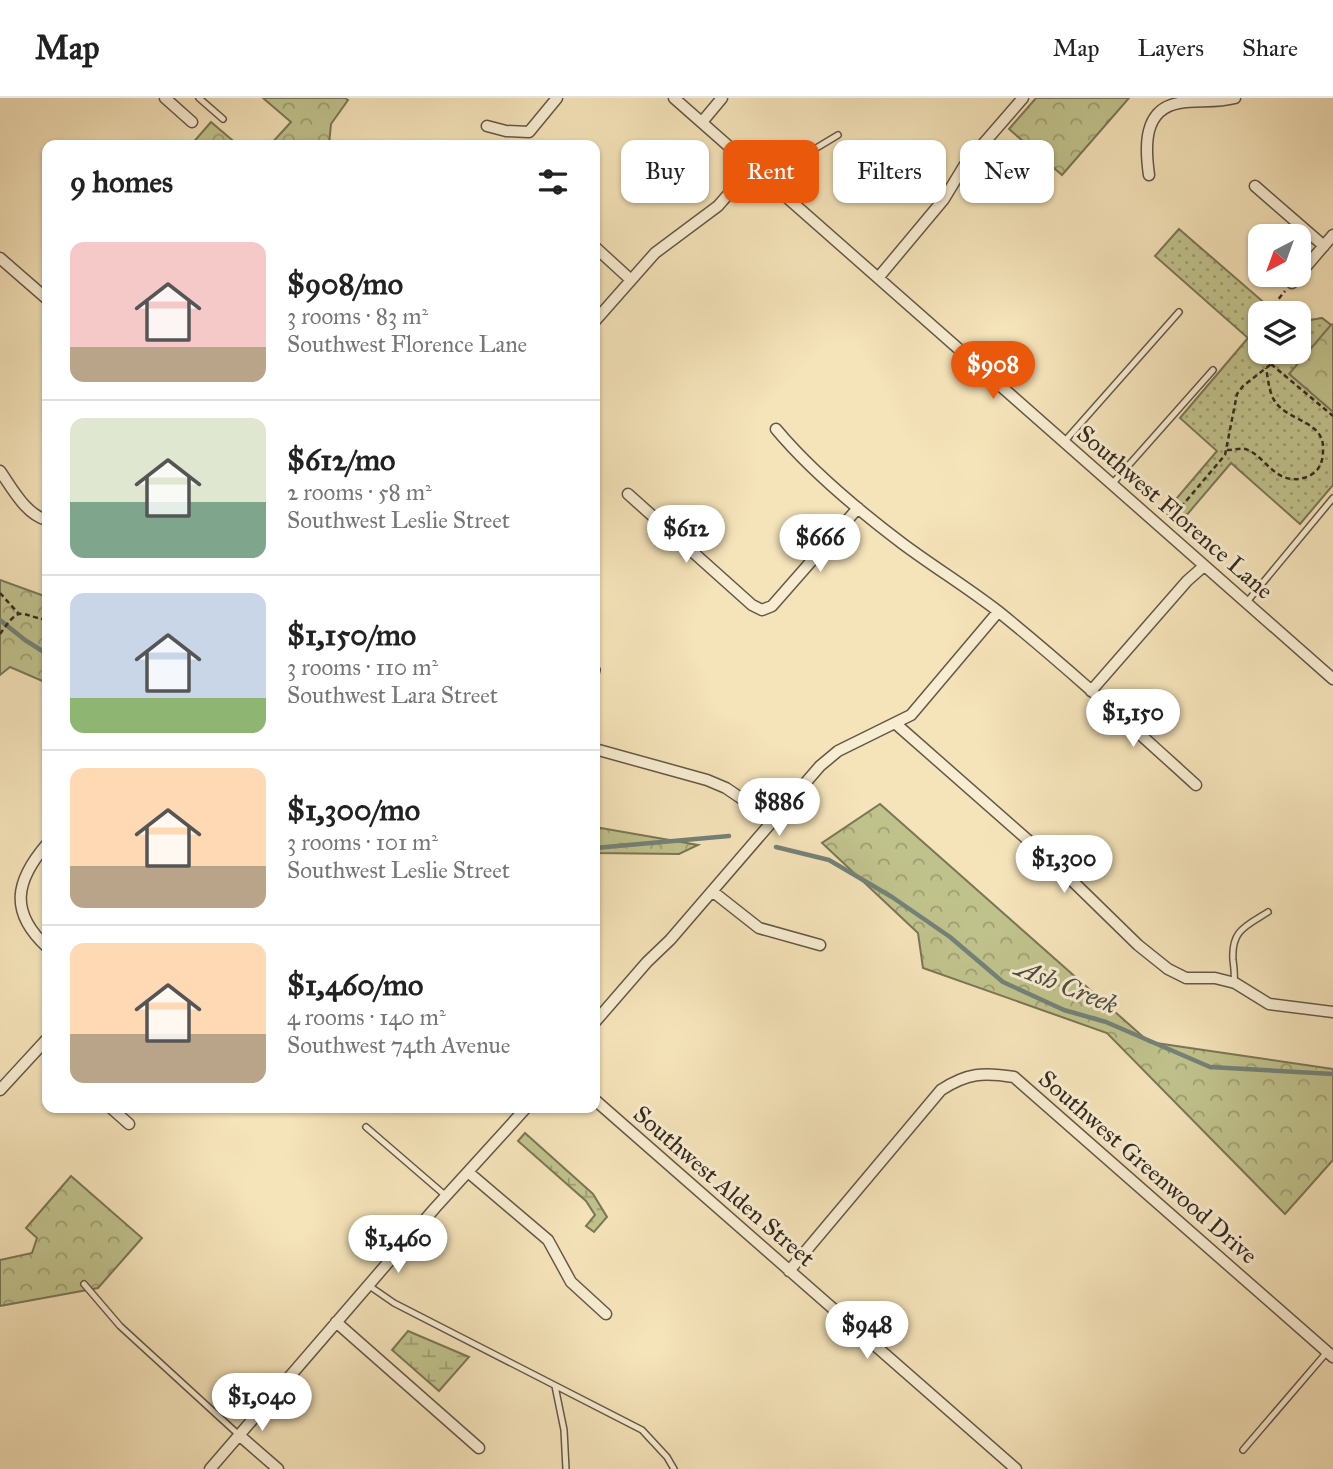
<!DOCTYPE html>
<meta charset="utf-8">
<style>
:root{--surface:#fff;--page:#f2f2f2;--text:#222;--muted:#767676;--line:#e0e0e0;--accent:#ea580c}
body{margin:0;font-family:"IM FELL Great Primer",serif;background:var(--page);color:var(--text);height:100vh;display:flex;flex-direction:column;font-size:26px;white-space:nowrap}
*{box-sizing:border-box;margin:0}
p{font-size:23px;color:var(--muted)}
.icon{flex:none;width:38px;height:38px;fill:none;stroke:currentColor;stroke-width:2;stroke-linecap:round;stroke-linejoin:round}
.map{position:relative;flex:1;overflow:hidden}
.details{position:absolute;left:42px;top:42px;width:558px;height:973px;display:flex;flex-direction:column;background:var(--surface);border-radius:14px;box-shadow:0 2px 5px #0004}
.details>*{flex:none}
.banner{position:absolute;left:621px;top:42px;width:606px;height:63px;display:flex;gap:14px}
.needle{width:46px;rotate:221deg}
.fabs{position:absolute;left:1248px;top:126px;display:grid;gap:14px}
.fabs a{display:grid;place-items:center;width:63px;height:63px;border-radius:14px;background:var(--surface);box-shadow:0 2px 5px #0004;font-size:35px}
.price{position:absolute;translate:-50% -60px;padding:0 16px;border-radius:24px;background:#fff;color:#222;font-size:23px;line-height:46px;filter:drop-shadow(0 2px 4px #0008)}
.price::after{content:'';position:absolute;left:50%;top:42px;width:21px;height:16px;margin-left:-10px;background:inherit;clip-path:polygon(0 0,100% 0,50% 100%)}
.price.active{background:var(--accent);color:#fff}
ul{padding:0;list-style:none}
li{display:flex;align-items:center;gap:21px;height:175px;padding:0 28px}
li+li{border-top:2px solid var(--line)}
li span{display:grid;place-items:center;flex:none;width:196px;height:140px;border-radius:14px;color:#555}
li>.icon{margin-inline-start:auto}
span .icon{width:84px;height:84px;fill:#fffc;stroke-width:1}
li b{font-size:30px}
h2{display:flex;justify-content:space-between;align-items:center;height:84px;padding:0 28px;font-size:30px}
.pill{padding:0 24px;border-radius:14px;background:var(--surface);box-shadow:0 2px 5px #0004;font-size:24px;line-height:63px}
.pill.active{background:var(--accent);color:#fff}
header{display:flex;align-items:center;gap:42px;box-sizing:border-box;height:98px;padding:0 35px;background:var(--surface);border-bottom:2px solid var(--line)}
header strong{font-size:33px}
nav{display:flex;gap:38px;margin-inline-start:auto;font-size:24px}
.map>svg:first-child{display:block}
.forest{fill:url(#forest-crowns);stroke:#7a7656;stroke-width:2}
.wetland{fill:url(#wetland-marsh);stroke:#7a7656;stroke-width:2}
.park{fill:url(#park-dots);stroke:#7a7656;stroke-width:2}
.lines{fill:none;stroke-linecap:round;stroke-linejoin:round}
.stream{stroke:#738278;stroke-width:4.5}
.lane-casing{stroke:#645846;stroke-width:8}
.street-casing{stroke:#645846;stroke-width:13}
.path{stroke:#342a1f;stroke-width:2.5;stroke-dasharray:5 3.5;stroke-linecap:butt}
.lane{stroke:#f8edd2;stroke-width:5}
.street{stroke:#f8edd2;stroke-width:10}
.labels{text-anchor:middle;dominant-baseline:central;stroke-width:6;stroke-linejoin:round;paint-order:stroke}
.street-label{font-size:24px;fill:#342a1f;stroke:#f8edd2}
.water-label{font-size:26px;font-style:italic;fill:#4e4f44;stroke:#f8edd2}
</style>
<header>
<strong>Map</strong>
<nav><a>Map</a><a>Layers</a><a>Share</a></nav>
</header>
<div class="map">
<svg width="1333" height="1371" viewBox="0 0 1333 1371">
<defs>
<pattern id="forest-crowns" width="20" height="18" patternUnits="userSpaceOnUse" patternTransform="scale(1.75)"><rect width="20" height="18" fill="#c0c28c"/><path d="M2 6a3 3 0 1 1 6 0M12 15a3 3 0 1 1 6 0" fill="none" stroke="#9d9e72"/></pattern>
<pattern id="wetland-marsh" width="20" height="14" patternUnits="userSpaceOnUse" patternTransform="scale(1.75)"><rect width="20" height="14" fill="#c0c28c"/><path d="M1 5h8M5 5V1M11 12h8M15 12V8" fill="none" stroke="#9d9e72"/></pattern>
<pattern id="park-dots" width="8" height="8" patternUnits="userSpaceOnUse" patternTransform="scale(1.75)"><rect width="8" height="8" fill="#c0c28c"/><path d="M2 2h.1M6 6h.1" fill="none" stroke="#9d9e72" stroke-width="1.8" stroke-linecap="round"/></pattern>
</defs>
<rect width="100%" height="100%" fill="#f5e3b9"/>
<filter id="stains"><feTurbulence type="fractalNoise" baseFrequency=".00286" numOctaves="4"/><feColorMatrix values="0 0 0 0 .2 0 0 0 0 .09 0 0 0 0 .02 0 0 0 .5 -.17"/></filter>
<radialGradient id="worn" r=".72"><stop offset=".6" stop-color="#630" stop-opacity="0"/><stop offset="1" stop-color="#630" stop-opacity=".3"/></radialGradient>
<path class="forest" d="M263 0H345L348 2 331 26 329 47H270L291 24Z
M1036 0H1129L1062 77 1009 31Z
M211 24 238 47H191Z
M1322 220 1331 227 1333 226V314L1289 276 1298 254 1299 224Z
M0 482 47 499V585L10 569 0 577Z
M880 706 1149 944 1333 971V1062L1285 1116 1107 935 923 870 918 835 822 745Z
M595 729 698 747 679 756 595 755Z
M71 1078 142 1140 98 1190 0 1208V1162L32 1155 37 1140 26 1130Z"/>
<path class="wetland" d="M525 1035 593 1096 607 1119 594 1134 586 1128 595 1117 586 1103 518 1043Z
M408 1233 469 1259 439 1293 392 1252Z"/>
<path class="park" d="M1179 131 1276 215H1260V254H1298L1299 224 1322 220 1331 227 1289 276 1333 314V387L1300 426 1231 365 1179 426 1165 414 1217 353 1180 320 1248 240 1155 158Z"/>
<g class="lines">
<path class="stream" d="M0 522 25 542 47 556
M776 749 829 762 892 799 950 839 1003 884 1064 912 1106 924 1210 969 1333 976
M595 750 729 738"/>
<defs>
<path id="lane" d="M199 0 223 21
M774 89 793 64 838 37
M1064 344 1179 214
M1112 386 1213 272
M1246 505 1333 400
M595 580 597 572
M1234 885C1235 876 1234 870 1233 862 1231 832 1246 828 1268 814
M366 1029 446 1098
M84 1186 120 1228 239 1337
M368 1187 394 1205 642 1332 667 1359 674 1371
M555 1288 564 1332 566 1371
M1243 1352 1327 1254"/>
<path id="street" d="M165 0 192 24
M674 0 1333 581
M702 24 722 0
M487 28 506 33 529 34 557 0
M1149 77C1145 49 1143 11 1179 5 1198 2 1216 5 1235 0
M1255 88 1324 148
M595 149 631 182
M0 160 47 201
M878 180 944 101 964 68 1023 0
M1292 185 1333 137
M595 223 655 155 718 108 752 69
M776 331C812 374 858 412 903 446 934 469 968 490 999 514 1067 569 1131 628 1196 687
M0 373C12 390 26 417 47 422
M628 396 752 507 762 512 772 508 858 410
M1091 593 1187 483 1204 468
M896 626 1054 765 1138 847 1168 871 1186 880H1215L1235 885 1269 906 1333 914
M595 651 707 682 726 690 748 705 771 725
M47 746C15 783 9 814 47 849
M712 793 759 830 820 847
M595 924 647 864 670 842 820 668 838 653 911 617 998 514
M0 992 47 941
M595 1002 1016 1371
M111 1010 129 1026
M468 1074 548 1142 571 1184 606 1216
M789 1173 941 992C967 975 983 974 1014 979L1333 1259
M336 1224 479 1350
M239 1337 278 1371
M210 1371 435 1110 526 1010"/>
</defs>
<use href="#lane" class="lane-casing"/>
<use href="#street" class="street-casing"/>
<path class="path" d="M1270 215 1272 209 1285 193
M1271 266 1333 318
M1227 352C1234 352 1243 349 1248 352 1265 360 1273 380 1293 381 1301 382 1312 378 1317 372 1322 366 1323 359 1323 352 1325 322 1287 324 1274 302 1269 294 1268 280 1266 270
M1170 422 1225 357 1237 296 1243 288 1275 263 1283 254
M0 495 19 516
M0 536C21 506 18 517 47 522"/>
<use href="#lane" class="lane"/>
<use href="#street" class="street"/>
</g>
<g class="labels">
<g class="street-label">
<text transform="translate(1175 414) rotate(41)">Southwest Florence Lane</text>
<text transform="translate(1148 1069) rotate(41)">Southwest Greenwood Drive</text>
<text transform="translate(724 1088) rotate(41)">Southwest Alden Street</text>
</g>
<g class="water-label">
<text transform="translate(1067 888) rotate(22)">Ash Creek</text>
</g>
</g>
<rect width="100%" height="100%" filter="url(#stains)"/>
<rect width="100%" height="100%" fill="url(#worn)"/>
</svg>
<div class="fabs">
<a><svg class="needle" viewBox="-14 -14 28 28"><path d="M0-13l5 13h-10z" fill="#e53935"/><path d="M0 13l5-13h-10z" fill="#767676"/></svg></a>
<a><svg class="icon" aria-label="layers" viewBox="0 0 24 24"><path d="M12 4l9 5-9 5-9-5zM3 14l9 5 9-5"/></svg></a>
</div>
<b class="price active" style="left:993px;top:303px">$908</b>
<b class="price" style="left:686px;top:467px">$612</b>
<b class="price" style="left:820px;top:476px">$666</b>
<b class="price" style="left:1133px;top:651px">$1,150</b>
<b class="price" style="left:779px;top:740px">$886</b>
<b class="price" style="left:1064px;top:797px">$1,300</b>
<b class="price" style="left:398px;top:1177px">$1,460</b>
<b class="price" style="left:867px;top:1263px">$948</b>
<b class="price" style="left:262px;top:1335px">$1,040</b>
<div class="banner">
<a class="pill">Buy</a>
<a class="pill active">Rent</a>
<a class="pill">Filters</a>
<a class="pill">New</a>
</div>
<section class="details">
<h2>9 homes<svg class="icon" aria-label="filters" viewBox="0 0 24 24"><path d="M4 7h16M4 17h16"/><circle cx="9" cy="7" r="2"/><circle cx="15" cy="17" r="2"/></svg></h2>
<ul>
<li><span style="background:linear-gradient(#f6c9c9 75%,#b9a48a 0)"><svg class="icon" aria-label="home" viewBox="0 0 24 24"><path d="M3 11l9-7 9 7M6 9v11h12V9"/></svg></span><div><b>$908/mo</b><p>3 rooms · 83 m²</p><p>Southwest Florence Lane</p></div></li>
<li><span style="background:linear-gradient(#dfe7d0 60%,#7fa58c 0)"><svg class="icon" aria-label="home" viewBox="0 0 24 24"><path d="M3 11l9-7 9 7M6 9v11h12V9"/></svg></span><div><b>$612/mo</b><p>2 rooms · 58 m²</p><p>Southwest Leslie Street</p></div></li>
<li><span style="background:linear-gradient(#c9d6e8 75%,#8fb573 0)"><svg class="icon" aria-label="home" viewBox="0 0 24 24"><path d="M3 11l9-7 9 7M6 9v11h12V9"/></svg></span><div><b>$1,150/mo</b><p>3 rooms · 110 m²</p><p>Southwest Lara Street</p></div></li>
<li><span style="background:linear-gradient(#ffd9b3 70%,#b9a48a 0)"><svg class="icon" aria-label="home" viewBox="0 0 24 24"><path d="M3 11l9-7 9 7M6 9v11h12V9"/></svg></span><div><b>$1,300/mo</b><p>3 rooms · 101 m²</p><p>Southwest Leslie Street</p></div></li>
<li><span style="background:linear-gradient(#ffd9b3 65%,#b9a48a 0)"><svg class="icon" aria-label="home" viewBox="0 0 24 24"><path d="M3 11l9-7 9 7M6 9v11h12V9"/></svg></span><div><b>$1,460/mo</b><p>4 rooms · 140 m²</p><p>Southwest 74th Avenue</p></div></li>
</ul>
</section>
</div>
